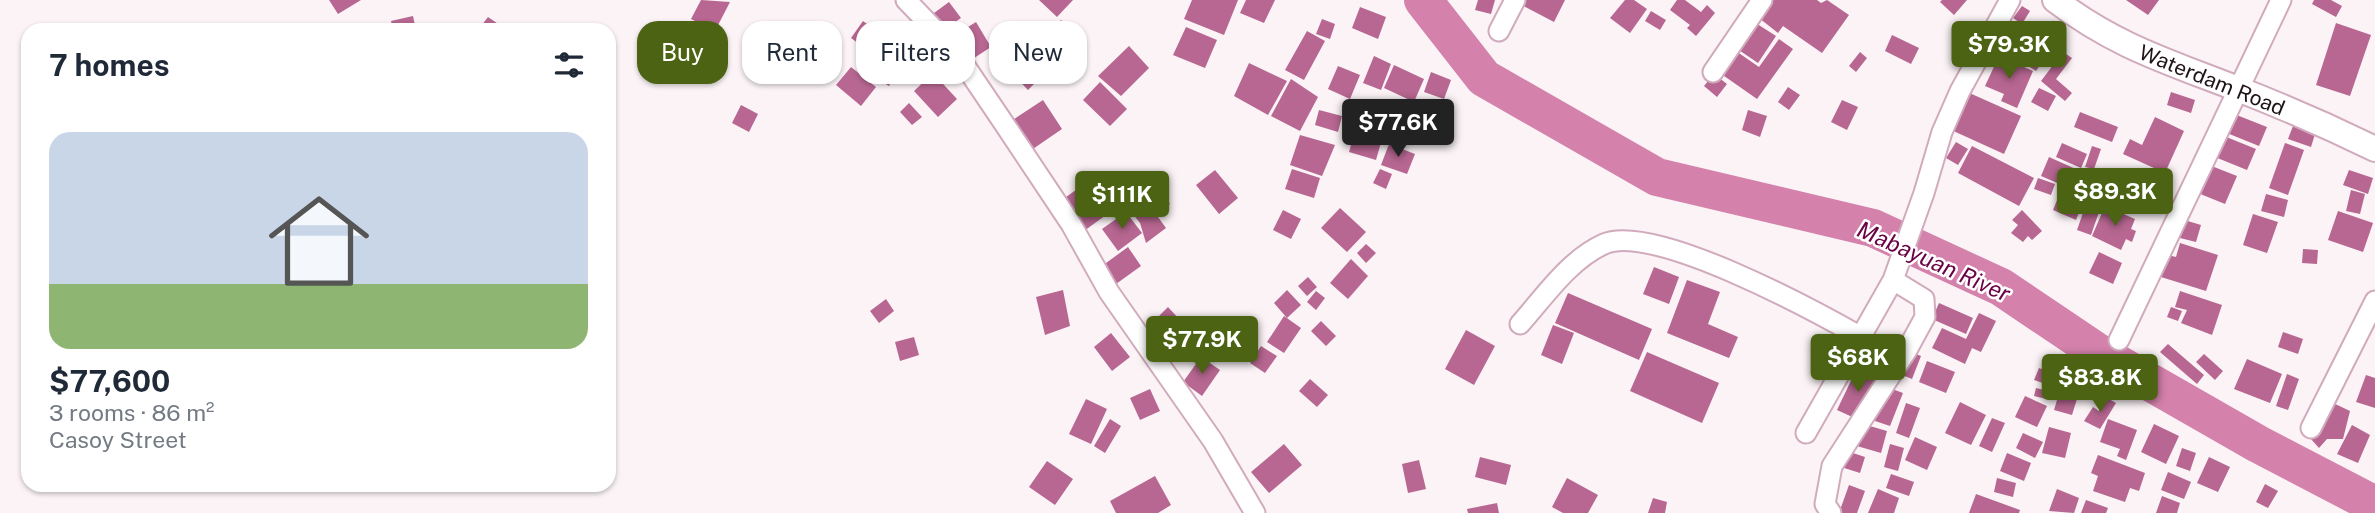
<!DOCTYPE html>
<meta charset="utf-8">
<style>
:root{--surface:#fff;--page:#f2f2f3;--text:#1f2937;--muted:#747a83;--line:#e0e1e3;--accent:#4b6312}
body{margin:0;font-family:"Public Sans",sans-serif;background:var(--page);color:var(--text);height:100vh;display:flex;flex-direction:column;font-size:26px;white-space:nowrap}
*{box-sizing:border-box;margin:0}
p{font-size:23px;color:var(--muted)}
.icon{flex:none;width:38px;height:38px;fill:none;stroke:currentColor;stroke-width:2;stroke-linecap:round;stroke-linejoin:round}
.map{position:relative;flex:1;overflow:hidden}
.panel{position:absolute;left:21px;top:23px;width:595px;height:469px;display:flex;flex-direction:column;background:var(--surface);border-radius:21px;box-shadow:0 2px 5px #0004}
.panel>*{flex:none}
.hud{position:absolute;left:637px;top:21px;width:665px;height:63px;display:flex;gap:14px}
.price{position:absolute;translate:-50% -60px;padding:0 16px;border-radius:7px;background:var(--accent);color:#fff;font-size:23px;line-height:46px;filter:drop-shadow(0 2px 4px #0008)}
.price::after{content:'';position:absolute;left:50%;top:42px;width:21px;height:16px;margin-left:-10px;background:inherit;clip-path:polygon(0 0,100% 0,50% 100%)}
.price.on{background:#222;color:#fff}
ul{padding:0;list-style:none}
li{display:grid;align-content:center;gap:14px;height:371px;padding:0 28px}
li+li{border-top:2px solid var(--line)}
li span{display:grid;place-items:center;height:217px;border-radius:21px;color:#555}
li>.icon{margin-inline-start:auto}
span .icon{width:126px;height:126px;fill:#fffc;stroke-width:1}
li b{font-size:30px}
h2{display:flex;justify-content:space-between;align-items:center;height:84px;padding:0 28px;font-size:30px}
.pill{padding:0 24px;border-radius:21px;background:var(--surface);box-shadow:0 2px 5px #0004;font-size:24px;line-height:63px}
.pill.on{background:var(--accent);color:#fff}
.map>svg:first-child{display:block}
.lines{fill:none;stroke-linecap:round;stroke-linejoin:round}
.river{stroke:#d481ab;stroke-width:38}
.building{fill:#b76791}
.minor-casing{stroke:#d1abbd;stroke-width:23}
.tertiary-casing{stroke:#d1abbd;stroke-width:28}
.minor{stroke:#fff;stroke-width:19}
.tertiary{stroke:#fff;stroke-width:24}
.labels{text-anchor:middle;dominant-baseline:central;stroke-width:5;stroke-linejoin:round;paint-order:stroke}
.street-label{font-size:21px;fill:#1f1218;stroke:#fff}
.water-label{font-size:23px;font-style:italic;fill:#6a0246;stroke:#fff}
</style>
<div class="map">
<svg width="2375" height="513" viewBox="0 0 2375 513">
<rect width="100%" height="100%" fill="#fbf3f6"/>
<g class="lines">
<path class="river" d="M1423 0 1484 78 1657 177 1873 228 2001 287 2099 353 2258 444 2375 505"/>
</g>
<path class="building" d="M329 0H361L338 14Z
M701 0 730 2 715 31 691 19Z
M1039 0H1073L1057 17Z
M1192 0H1238L1224 35 1184 19Z
M1246 0H1275L1264 23 1240 13Z
M1478 0H1495L1491 14 1475 10Z
M1517 0H1565L1554 22 1516 2Z
M1625 0H1634L1647 9 1630 33 1610 18Z
M1677 0H1685L1701 12 1707 5 1715 13 1696 36 1687 28 1690 25 1670 10Z
M1765 0H1817L1821 3 1827 0 1849 15 1822 53 1783 26 1778 33 1754 14Z
M1942 0H1967L1954 15 1940 2Z
M2126 0H2159L2148 15Z
M2314 0H2331L2342 6 2336 17 2312 4Z
M949 2 961 18 941 32 930 16Z
M2022 6 2030 11 2022 24 2013 18Z
M1360 7 1386 17 1378 39 1352 28Z
M1651 11 1666 20 1660 30 1645 21Z
M413 16 416 30H393L391 21Z
M488 17 507 30H478Z
M1322 19 1335 24 1330 39 1316 34Z
M2005 19 2032 35 2017 60 1990 44Z
M1061 20 1087 48 1070 66 1043 38Z
M1751 20 1776 36 1758 63 1733 46Z
M863 21 889 40 877 57 851 38Z
M976 22 991 47 971 60 955 35Z
M2336 23 2371 35 2350 96 2316 85Z
M1186 27 1217 40 1205 68 1173 55Z
M1307 31 1325 41 1304 80 1285 70Z
M2046 31 2056 38 2049 48 2039 41Z
M688 32 713 45 693 82 668 68Z
M1892 35 1919 48 1911 64 1885 51Z
M1033 38 1047 51 1034 65 1043 75 1028 90 1006 67Z
M1779 39 1793 49 1757 99 1717 71 1733 49 1759 67Z
M2035 43 2049 52 2036 71 2022 62Z
M907 46 929 65 913 83 892 64Z
M1129 46 1149 68 1121 96 1098 76Z
M1860 52 1867 58 1856 72 1849 66Z
M2063 52 2072 58 2056 79 2072 93 2065 101 2041 81Z
M1374 56 1391 64 1381 90 1363 83Z
M1999 56 2033 71 2017 108 2001 101 2004 94 1985 86Z
M872 59 896 73 889 86 864 71Z
M1249 63 1287 81 1268 115 1234 96Z
M1394 65 1424 79 1414 102 1384 88Z
M1338 66 1360 75 1350 99 1328 89Z
M851 67 876 87 861 106 836 85Z
M1431 72 1451 80 1444 99 1424 92Z
M933 73 957 99 938 117 914 91Z
M1714 74 1727 84 1717 97 1704 86Z
M1291 79 1318 97 1300 131 1271 116Z
M1100 82 1127 109 1110 126 1083 100Z
M1788 87 1800 95 1789 110 1778 102Z
M2039 88 2056 96 2048 111 2031 102Z
M1965 91 2021 116 2004 154 1949 129Z
M2171 92 2195 100 2191 113 2167 105Z
M1043 100 1062 129 1027 153 1008 123Z
M1842 100 1858 107 1847 130 1831 122Z
M909 103 922 117 912 125 900 112Z
M741 105 758 114 749 132 732 123Z
M1319 110 1342 116 1338 132 1315 125Z
M1748 110 1767 116 1760 137 1742 130Z
M2080 112 2118 127 2112 142 2074 127Z
M2229 112 2267 127 2259 146 2222 131Z
M2155 117 2184 131 2165 173 2123 154 2130 139 2142 145Z
M1357 124 1384 132 1376 160 1349 152Z
M2293 126 2315 134 2311 147 2288 139Z
M2219 134 2256 149 2247 170 2210 155Z
M1300 135 1335 145 1322 176 1290 165Z
M1956 142 1968 149 1958 165 1946 158Z
M2062 143 2087 154 2081 168 2056 157Z
M2285 143 2304 150 2288 195 2269 188Z
M1389 144 1415 154 1407 174 1381 165Z
M1972 146 2034 178 2019 206 1958 173Z
M2092 146 2101 149 2094 169 2085 167Z
M2049 157 2107 183 2099 201 2041 176Z
M2204 163 2237 176 2225 204 2193 191Z
M1292 169 1320 178 1314 198 1285 189Z
M1380 169 1392 174 1386 189 1373 183Z
M1215 170 1238 198 1219 214 1196 185Z
M2349 170 2373 178 2368 194 2343 185Z
M2117 173 2155 182 2151 197 2113 189Z
M2038 178 2055 184 2051 195 2034 189Z
M1091 179 1113 210 1084 231 1062 200Z
M2062 188 2085 197 2076 220 2053 210Z
M1160 189 1170 204 1155 213 1166 228 1146 243 1140 223 1129 209Z
M2351 190 2365 194 2360 214 2346 211Z
M2266 194 2288 200 2284 217 2261 211Z
M2105 206 2135 219 2131 229 2136 231 2132 242 2126 239 2121 250 2092 236Z
M2085 207 2099 212 2091 235 2077 230Z
M1340 208 1366 232 1347 252 1321 228Z
M1283 210 1301 219 1291 239 1273 230Z
M2022 210 2042 231 2032 240 2028 236 2023 242 2011 233 2018 225 2012 220Z
M2338 211 2373 223 2363 252 2328 240Z
M1126 212 1142 233 1118 251 1102 229Z
M2253 214 2278 222 2267 253 2243 245Z
M2181 219 2201 225 2196 242 2176 237Z
M2180 243 2218 255 2206 291 2161 277 2168 255 2176 257Z
M1366 244 1376 253 1366 263 1357 253Z
M1128 247 1141 266 1116 284 1102 266Z
M2303 249 2318 250 2317 264 2302 263Z
M2099 252 2122 263 2113 284 2089 273Z
M1351 259 1368 276 1348 299 1330 283Z
M1654 267 1679 277 1669 304 1643 294Z
M1308 277 1317 287 1307 296 1298 286Z
M1687 280 1720 292 1708 324 1738 337 1729 358 1667 333Z
M1063 290 1070 326 1045 335 1036 297Z
M1287 290 1301 305 1287 318 1274 303Z
M1316 291 1325 298 1316 310 1307 302Z
M2180 291 2222 305 2212 335 2181 323 2187 310 2175 307Z
M1568 293 1652 329 1639 360 1555 323Z
M886 299 894 311 879 323 870 311Z
M1939 303 1973 318 1966 334 1932 319Z
M1168 307 1192 333 1172 352 1148 327Z
M2171 307 2182 311 2178 321 2167 317Z
M1979 313 1996 321 1981 352 1972 348 1965 364 1932 348 1942 328 1966 339Z
M1284 316 1301 328 1284 353 1267 342Z
M1321 321 1336 336 1326 346 1311 331Z
M1553 325 1574 333 1562 364 1541 355Z
M1466 330 1495 346 1474 385 1445 369Z
M2283 332 2303 339 2298 354 2278 347Z
M1111 333 1130 357 1112 371 1094 347Z
M914 337 919 355 900 361 895 342Z
M2168 344 2204 375 2197 384 2160 352Z
M1261 346 1277 356 1265 373 1250 363Z
M1899 347 1921 356 1912 379 1890 370Z
M1647 352 1719 383 1702 423 1630 391Z
M2204 354 2223 371 2215 380 2196 362Z
M1201 357 1220 370 1202 396 1183 382Z
M2247 359 2282 374 2270 403 2234 389Z
M1927 361 1955 372 1946 393 1919 382Z
M1857 368 1878 379 1859 420 1837 410Z
M2039 368 2058 375 2054 387 2034 380Z
M2287 374 2299 379 2288 410 2276 406Z
M2366 375 2375 378V408L2356 402Z
M1310 379 1328 395 1317 407 1299 391Z
M2063 380 2081 386 2072 415 2054 410Z
M1884 386 1903 393 1890 426 1872 420Z
M2036 388 2052 392 2050 400 2034 396Z
M1150 389 1160 411 1140 420 1130 398Z
M2025 396 2047 406 2037 427 2015 417Z
M2107 398 2116 403 2100 429 2084 421 2093 407 2099 411Z
M1086 399 1107 409 1091 444 1069 434Z
M2329 401 2350 411 2343 439H2327L2319 448 2311 439Z
M1960 402 1986 415 1971 445 1945 433Z
M1906 403 1920 408 1909 438 1896 433Z
M1992 418 2005 423 1992 452 1979 446Z
M1110 419 1121 426 1105 453 1094 446Z
M2108 419 2137 430 2126 460 2117 456 2120 449 2100 442Z
M1863 424 1887 431 1881 453 1857 446Z
M2154 424 2179 436 2166 464 2141 452Z
M2352 425 2370 435 2358 463 2337 454Z
M2049 427 2071 433 2065 458 2042 453Z
M2023 433 2043 442 2035 458 2016 448Z
M1915 437 1937 447 1927 470 1905 460Z
M1284 444 1302 465 1269 493 1251 472Z
M1890 444 1904 448 1898 471 1884 467Z
M2182 448 2196 453 2190 471 2176 466Z
M1844 450 1865 457 1860 473 1838 466Z
M2007 453 2031 463 2024 481 2000 471Z
M2098 455 2145 473 2139 491 2130 488 2125 502 2093 491 2098 476 2091 473Z
M1480 457 1511 465 1506 485 1475 477Z
M2209 457 2230 467 2218 492 2197 483Z
M1419 460 1426 489 1408 493 1402 464Z
M1047 461 1073 479 1055 505 1029 487Z
M2168 472 2191 482 2184 499 2161 490Z
M1891 474 1914 482 1909 496 1886 488Z
M1155 476 1171 505 1158 513H1116L1110 501Z
M1567 478 1598 495 1588 513H1563L1552 507Z
M1997 478 2016 483 2013 497 1994 492Z
M2265 484 2278 491 2268 508 2256 502Z
M1849 485 1865 491 1857 513H1839Z
M1878 489 1899 498 1894 513H1868Z
M2057 489 2079 498 2074 513 2049 511Z
M1976 494 2020 510 2019 513H1969Z
M2162 496 2180 503 2177 513H2156Z
M1653 498 1667 502 1665 513H1648Z
M2086 500 2108 508 2106 513H2081Z
M1497 503 1499 513H1468L1467 509Z"/>
<g class="lines">
<defs>
<path id="minor" d="M906 0 955 51 1005 125 1071 224 1109 292 1213 441 1255 513
M1499 31 1515 0
M1713 72 1762 0
M1520 324C1545 296 1569 260 1604 244 1652 222 1815 311 1861 337
M2119 340 2281 0
M2311 428 2375 301
M1806 433 1893 280 1924 193 1942 132 1960 91 2010 0
M1831 513 1825 504 1832 466 1907 350 1925 317 1924 299 1893 280"/>
<path id="tertiary" d="M2055 0C2115 46 2169 62 2238 89 2284 107 2330 127 2375 149"/>
</defs>
<use href="#minor" class="minor-casing"/>
<use href="#tertiary" class="tertiary-casing"/>
<use href="#minor" class="minor"/>
<use href="#tertiary" class="tertiary"/>
</g>
<g class="labels">
<g class="street-label">
<text transform="translate(2212 80) rotate(22)">Waterdam Road</text>
</g>
<g class="water-label">
<text transform="translate(1934 261) rotate(24)">Mabayuan River</text>
</g>
</g>
</svg>
<b class="price" style="left:2009px;top:81px">$79.3K</b>
<b class="price on" style="left:1398px;top:159px">$77.6K</b>
<b class="price" style="left:2115px;top:228px">$89.3K</b>
<b class="price" style="left:1122px;top:231px">$111K</b>
<b class="price" style="left:1202px;top:376px">$77.9K</b>
<b class="price" style="left:1858px;top:394px">$68K</b>
<b class="price" style="left:2100px;top:414px">$83.8K</b>
<div class="hud">
<a class="pill on">Buy</a>
<a class="pill">Rent</a>
<a class="pill">Filters</a>
<a class="pill">New</a>
</div>
<section class="panel">
<h2>7 homes<svg class="icon" aria-label="filters" viewBox="0 0 24 24"><path d="M4 7h16M4 17h16"/><circle cx="9" cy="7" r="2"/><circle cx="15" cy="17" r="2"/></svg></h2>
<ul>
<li><span style="background:linear-gradient(#c9d6e8 70%,#8fb573 0)"><svg class="icon" aria-label="home" viewBox="0 0 24 24"><path d="M3 11l9-7 9 7M6 9v11h12V9"/></svg></span><div><b>$77,600</b><p>3 rooms · 86 m²</p><p>Casoy Street</p></div></li>
</ul>
</section>
</div>
